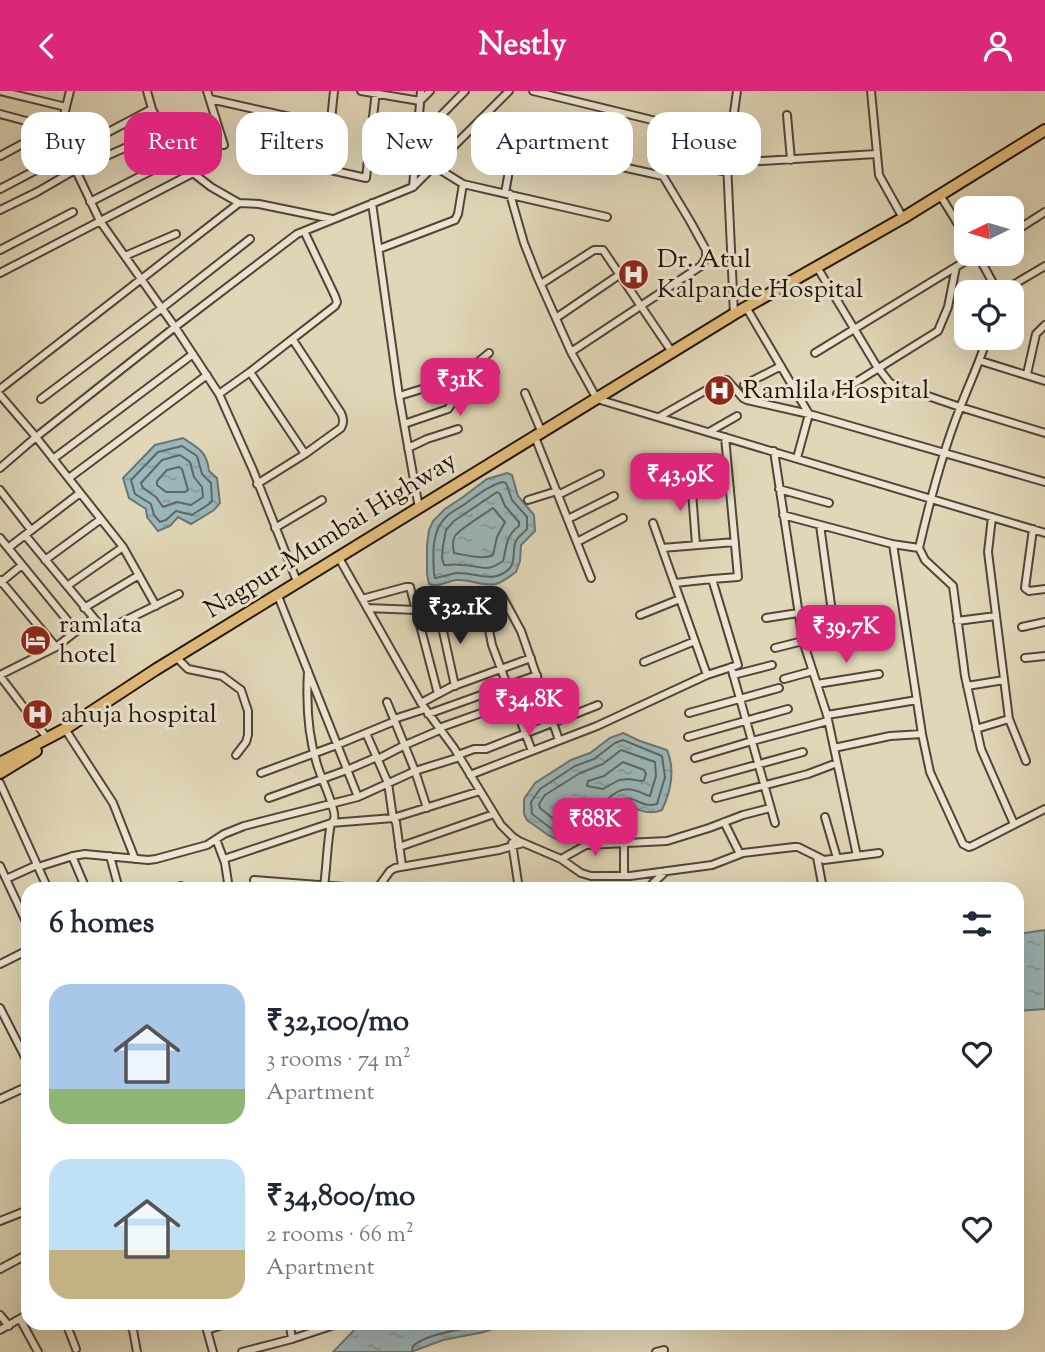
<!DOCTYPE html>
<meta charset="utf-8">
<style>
:root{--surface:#fff;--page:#f2f2f3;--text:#1f2937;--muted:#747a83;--accent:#db2777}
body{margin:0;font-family:"Sorts Mill Goudy",serif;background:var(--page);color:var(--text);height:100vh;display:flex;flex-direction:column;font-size:26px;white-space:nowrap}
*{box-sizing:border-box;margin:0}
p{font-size:23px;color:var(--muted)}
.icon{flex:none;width:38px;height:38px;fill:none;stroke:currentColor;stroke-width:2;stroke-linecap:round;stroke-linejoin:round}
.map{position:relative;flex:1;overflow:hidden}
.drawer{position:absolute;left:21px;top:791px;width:1003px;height:448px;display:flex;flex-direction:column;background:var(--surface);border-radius:21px;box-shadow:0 7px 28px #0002}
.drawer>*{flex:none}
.top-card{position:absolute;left:21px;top:21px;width:1004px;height:63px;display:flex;gap:14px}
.needle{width:46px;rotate:265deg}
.controls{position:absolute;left:954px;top:105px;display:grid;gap:14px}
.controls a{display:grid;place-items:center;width:70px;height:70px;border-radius:14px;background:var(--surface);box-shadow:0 7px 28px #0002;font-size:35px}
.price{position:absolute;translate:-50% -60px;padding:0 16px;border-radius:14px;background:var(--accent);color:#fff;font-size:23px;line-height:46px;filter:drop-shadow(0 2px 4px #0008)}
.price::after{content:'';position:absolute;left:50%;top:42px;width:21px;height:16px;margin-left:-10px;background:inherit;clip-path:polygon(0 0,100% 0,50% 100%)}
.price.current{background:#222;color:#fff}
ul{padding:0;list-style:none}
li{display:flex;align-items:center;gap:21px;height:175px;padding:0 28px}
li span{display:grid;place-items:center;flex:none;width:196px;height:140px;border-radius:21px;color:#555}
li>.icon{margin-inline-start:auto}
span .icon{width:84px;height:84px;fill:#fffc;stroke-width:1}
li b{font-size:30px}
h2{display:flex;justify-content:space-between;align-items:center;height:84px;padding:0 28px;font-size:30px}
.pill{padding:0 24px;border-radius:21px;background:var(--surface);box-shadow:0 7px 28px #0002;font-size:24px;line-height:63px}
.pill.current{background:var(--accent);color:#fff}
header{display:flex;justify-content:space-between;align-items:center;height:91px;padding:0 28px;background:var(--accent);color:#fff;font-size:32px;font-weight:800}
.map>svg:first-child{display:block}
.water{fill:url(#water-ripples);stroke:#6a7673;stroke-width:2}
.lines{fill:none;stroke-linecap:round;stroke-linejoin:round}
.shore{stroke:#5e6662;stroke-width:2}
.minor-casing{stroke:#524535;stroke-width:10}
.trunk-casing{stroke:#231409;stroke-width:14}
.minor{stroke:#ece5d1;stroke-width:6}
.trunk{stroke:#e0bc7c;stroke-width:10}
.labels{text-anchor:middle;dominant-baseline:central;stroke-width:6;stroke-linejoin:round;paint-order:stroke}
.poi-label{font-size:26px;fill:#231409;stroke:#ece5d1;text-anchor:start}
.street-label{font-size:26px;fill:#231409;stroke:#ece5d1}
</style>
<header><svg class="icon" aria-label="back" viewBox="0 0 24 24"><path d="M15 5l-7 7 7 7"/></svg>Nestly<svg class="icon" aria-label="person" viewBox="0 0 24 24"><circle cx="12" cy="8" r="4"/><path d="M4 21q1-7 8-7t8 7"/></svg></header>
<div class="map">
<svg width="1045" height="1261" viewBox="0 0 1045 1261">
<defs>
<pattern id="water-ripples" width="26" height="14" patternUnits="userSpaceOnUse" patternTransform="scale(1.75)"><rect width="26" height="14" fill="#9ab7ba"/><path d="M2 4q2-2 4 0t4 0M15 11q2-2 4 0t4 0" fill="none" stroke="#849c9f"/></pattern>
</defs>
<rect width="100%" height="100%" fill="#e1d7b8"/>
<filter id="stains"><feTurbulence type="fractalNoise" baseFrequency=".00286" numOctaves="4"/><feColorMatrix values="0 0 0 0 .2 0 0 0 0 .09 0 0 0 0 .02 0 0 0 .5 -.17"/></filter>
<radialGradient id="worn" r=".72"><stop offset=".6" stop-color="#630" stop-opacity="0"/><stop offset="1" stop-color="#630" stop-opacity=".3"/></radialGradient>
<path class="water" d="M183 347C198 357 207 360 209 380L217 387 220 412 214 419 191 433 178 426 170 435 158 440 147 426 146 418 129 407 123 387 155 354Z
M507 382 512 384 518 405 534 424 535 440 521 454 520 470 516 481C510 485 503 491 496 493 483 496 470 488 457 489 446 490 439 497 429 493L427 483V454L429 439 433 430 445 418 463 406 487 388Z
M623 642 640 650 667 659C675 678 671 700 662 719 650 724 640 721 630 714L623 715 621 721 625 726 623 732C612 735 603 726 592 722L574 748 560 750 548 744 527 729 524 723V708L535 692 571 669 590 662 610 647Z
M1045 839V918L1017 920V843Z
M361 1232H510L484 1241 443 1249 411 1261H333Z"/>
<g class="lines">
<path class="shore" d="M182 355 197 365 202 383 211 392 212 410 209 413 192 424 176 420 166 429 160 431 154 424 151 413 135 403 131 389 158 361Z
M180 364 190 371 194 386 202 396 203 406 191 414 177 411 163 416 156 406 143 397 141 392 162 369Z
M179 376 182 378 188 399 185 401H166L157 394V390L167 379Z
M502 391 506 392 512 409 527 426V438C524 442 518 445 516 450 512 458 516 470 510 477 494 494 474 481 457 482 449 483 442 486 435 487L434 483C433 463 431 441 446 426 453 419 462 416 469 410 480 402 489 395 502 391Z
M497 401 500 403 505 415 519 431V435C505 445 507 456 503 470 484 483 482 474 462 474 456 473 450 474 444 474L442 467 443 455 446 439 454 430Z
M493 417 505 431 497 446 493 464C483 469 466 464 454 462 453 457 452 450 455 445 457 440 487 421 493 417Z
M623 649 662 665 665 686 657 713C639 718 636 702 619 710L611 721C607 720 599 716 594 715 584 715 575 734 570 741 555 745 544 731 532 723L531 711 540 698 575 675 594 668 615 652Z
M621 659 655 671 656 685 650 705C644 704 640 700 633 699 622 696 613 702 606 710 577 702 581 717 563 733L557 731 540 717 539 713 545 704 580 682 603 673Z
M623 671 644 679 646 683 644 689 641 690 629 688 619 689 603 698 587 695 588 690 604 685Z
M412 1261 413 1255C428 1241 467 1239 488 1232"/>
<defs>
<path id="minor" d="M0 0 66 16
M147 0 152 18 165 45 193 82 211 96 239 112 259 113 332 128
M207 0 224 54
M361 0 420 10 430 0
M533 0 730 48
M871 0 879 84 903 127
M210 8 330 35
M267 21 258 67 326 78 366 87 376 0
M0 23 52 37 59 44 100 130 175 236 219 303 253 379 298 493
M787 24 791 69
M470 39 514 52 663 85 690 130 706 159V167L701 175 571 261
M59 44 70 0
M417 49 465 0
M241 64 258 67
M0 65 52 37
M727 72 876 63
M434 75 463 93 607 126
M326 78 334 0
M661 84 668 72 677 70 727 81
M413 96 421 0
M0 98 152 18
M505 102 514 52
M510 103 524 152 537 185 571 261 597 308 1045 442
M940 104 966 146
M90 111 180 65
M372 112 399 305 419 417
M0 119 37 101 75 79 163 40
M1012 142 1045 121
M379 158 455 129 458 123 463 93
M0 159 73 121
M977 163 998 201
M125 165 176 143
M817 176 876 274 890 292 960 316 1045 342
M0 182 193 82
M541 193 594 159H603L672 261
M1001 201 1045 175
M746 216 809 323 797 367
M734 223 727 72 737 0
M556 227 619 184
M815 262 977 163
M981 270 1045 290
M250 281 305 363
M1027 283 1036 243 1045 234
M744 294 781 275
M0 298 239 112
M525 302 542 342
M219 303 250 281 335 215 337 211 335 205 304 140
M837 303 938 240 948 216 956 176
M0 304 36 346 123 456 156 515
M399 305 425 297 478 271 489 262
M41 308 162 217 250 148
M659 326 724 289H727L743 307 747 309 809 323 1045 391
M404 333 448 318 460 300 495 281
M709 341 737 325
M535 346 591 487
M408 357 427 348 458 338
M774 360 803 550H836L874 545
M53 368 193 263
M0 377 36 346 175 236 297 143 413 96 509 0
M669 382 730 397
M69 387 207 284
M691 387 696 454
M257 393 305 363 341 337C344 332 344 328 341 322L293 249
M779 398 829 412
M0 399 31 439
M558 404 600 383
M528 409 557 400
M783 424 892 453 919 457C930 409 942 362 960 317 969 293 980 271 987 247
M992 426 988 461 1009 628 1026 670
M568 428 614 405
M653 432 707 584
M820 434 836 550
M275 437 322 409
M1033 438 1025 497 1029 500 1045 498
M25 444 103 538 110 537 179 503
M0 447 76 540
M577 451 623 427
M893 453 922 643 930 681 963 753 969 756 972 755 1045 718
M8 457 80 402
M662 457 735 451
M919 457 925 469 953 495 965 585 981 658 1014 733
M339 467 421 612 454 657 501 734 513 746 519 750 561 768 581 782 591 785H630L712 774 743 762 794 756H798L824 769 879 762
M45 469 101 428
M0 489 56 556
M0 492 22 474
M675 492 712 488
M67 495 123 456
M278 505 358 706
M362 508 406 496H410L438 603
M483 508 492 554 532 660
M84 517 139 484
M367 517 417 519
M439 522 455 595
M418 523 442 521 497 504 502 505 521 540 559 649
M640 524 680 508
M766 527 798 522
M957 530 996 525
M834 534 869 529
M1022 536 1045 531
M775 557 803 550 827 624 857 765
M177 567 188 578 222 585 241 599 248 620V644L246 651 236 664
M1025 567 1045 565
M644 571 695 550
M731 576 775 732
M0 584 56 556 92 528
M733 584 772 574
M0 585 48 648
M784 588 813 580
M817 593 879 583
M967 595 1004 589
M387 611 415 680 427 717
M421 612 451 596 531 567
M689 622 779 597
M428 623 537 584
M827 624 917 609
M394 628 425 618
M439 637 543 600
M65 638 113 712 135 768
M976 638 1009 628
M366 642 388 692 393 727 480 700
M688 646 788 618
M834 657 890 645 922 643
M458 664 474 658H486L598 614
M695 667 752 650 828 630
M378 668 405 654 440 639
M261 682 337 654 395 630
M470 684 597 635 707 584 738 574 712 488 738 486 725 346
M705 688 803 661
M0 692 48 798
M269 707 347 679 377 666
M716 707 808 683 837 672
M825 726 837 767
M724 731 740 763
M216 748 225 772 229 798
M512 752 519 798
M399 756 494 723
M72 765 86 798
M110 765 119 798
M817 766 823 798
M224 768 331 732C332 731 334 730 334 728 337 722 323 690 320 682 308 650 306 614 308 580
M561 768 586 754 667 750 709 737 743 724 770 717
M0 775 28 835
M38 776 73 765 85 763 148 769 156 768 207 754 224 743 244 735 358 706 415 680 460 666
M624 785V751
M6 788 37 774
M254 789 371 798
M324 795C327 774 327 752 331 732L393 727 396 731 402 775
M172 798 181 795
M377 798 390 780 395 777 499 759 523 752
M647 798 666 780
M0 873 28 859
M0 917 28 972
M0 1008 28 995
M0 1130 28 1119
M0 1178 28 1163
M0 1224 9 1235
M20 1228 38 1261
M66 1232 76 1258
M129 1232 133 1239 137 1261
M205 1232 213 1261
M291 1232 290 1235 292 1248
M0 1239 28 1223
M207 1239 228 1232
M242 1261 292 1248 340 1232
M656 1261 664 1259"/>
<path id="trunk" d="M0 672 65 638 155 579 734 223 903 127 1045 39
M0 682 36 660"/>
</defs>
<use href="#minor" class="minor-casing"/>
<use href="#trunk" class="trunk-casing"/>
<use href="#minor" class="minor"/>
<use href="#trunk" class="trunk"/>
</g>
<defs>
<symbol id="hospital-disc" viewBox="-11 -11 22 22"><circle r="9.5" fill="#8f2418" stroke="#ece5d1"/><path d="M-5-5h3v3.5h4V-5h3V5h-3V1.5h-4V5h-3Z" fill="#fff"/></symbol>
<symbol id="hotel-disc" viewBox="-11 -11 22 22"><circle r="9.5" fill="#8f2418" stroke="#ece5d1"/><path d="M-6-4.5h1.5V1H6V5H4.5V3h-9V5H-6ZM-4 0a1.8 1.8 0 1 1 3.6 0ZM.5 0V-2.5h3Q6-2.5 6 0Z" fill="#fff"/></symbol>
</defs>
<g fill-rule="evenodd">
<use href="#hospital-disc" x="616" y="166" width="35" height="35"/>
<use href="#hospital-disc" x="702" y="282" width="35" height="35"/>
<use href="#hotel-disc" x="18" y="532" width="35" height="35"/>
<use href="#hospital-disc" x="20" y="606" width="35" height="35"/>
</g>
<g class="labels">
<g class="poi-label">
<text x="657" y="169">Dr. Atul<tspan x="657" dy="30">Kalpande Hospital</tspan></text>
<text x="743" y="300">Ramlila Hospital</text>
<text x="59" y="534">ramlata<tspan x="59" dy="30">hotel</tspan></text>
<text x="61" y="624">ahuja hospital</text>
</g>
<g class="street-label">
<text transform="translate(331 445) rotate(-32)">Nagpur-Mumbai Highway</text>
</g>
</g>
<rect width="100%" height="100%" filter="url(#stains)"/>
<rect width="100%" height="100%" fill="url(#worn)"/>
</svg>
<div class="controls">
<a><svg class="needle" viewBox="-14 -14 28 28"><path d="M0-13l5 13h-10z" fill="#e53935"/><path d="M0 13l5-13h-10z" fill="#747a83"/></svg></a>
<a><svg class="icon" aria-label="locate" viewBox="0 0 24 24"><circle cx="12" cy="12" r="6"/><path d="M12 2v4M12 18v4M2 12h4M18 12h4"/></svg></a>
</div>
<b class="price" style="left:460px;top:327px">₹31K</b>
<b class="price" style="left:680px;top:422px">₹43.9K</b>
<b class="price current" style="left:460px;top:555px">₹32.1K</b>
<b class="price" style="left:846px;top:574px">₹39.7K</b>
<b class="price" style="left:529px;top:647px">₹34.8K</b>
<b class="price" style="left:595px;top:767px">₹88K</b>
<div class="top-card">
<a class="pill">Buy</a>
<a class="pill current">Rent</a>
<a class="pill">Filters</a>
<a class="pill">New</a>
<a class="pill">Apartment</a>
<a class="pill">House</a>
</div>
<section class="drawer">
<h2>6 homes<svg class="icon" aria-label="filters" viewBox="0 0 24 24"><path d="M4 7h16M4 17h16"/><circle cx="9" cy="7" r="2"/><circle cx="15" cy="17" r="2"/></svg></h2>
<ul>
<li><span style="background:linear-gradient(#a9c7e8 75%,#8fb573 0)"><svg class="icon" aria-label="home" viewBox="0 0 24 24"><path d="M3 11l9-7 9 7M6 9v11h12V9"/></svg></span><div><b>₹32,100/mo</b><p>3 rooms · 74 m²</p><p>Apartment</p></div><svg class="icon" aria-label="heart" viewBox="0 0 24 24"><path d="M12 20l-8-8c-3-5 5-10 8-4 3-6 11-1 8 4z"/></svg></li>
<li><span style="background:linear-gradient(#bfe0f5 65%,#c2b280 0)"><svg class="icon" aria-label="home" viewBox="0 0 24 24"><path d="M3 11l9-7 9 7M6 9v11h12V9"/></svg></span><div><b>₹34,800/mo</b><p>2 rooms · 66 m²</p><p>Apartment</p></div><svg class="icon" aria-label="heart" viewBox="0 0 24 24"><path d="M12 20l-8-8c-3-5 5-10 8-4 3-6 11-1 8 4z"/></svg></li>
</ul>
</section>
</div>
